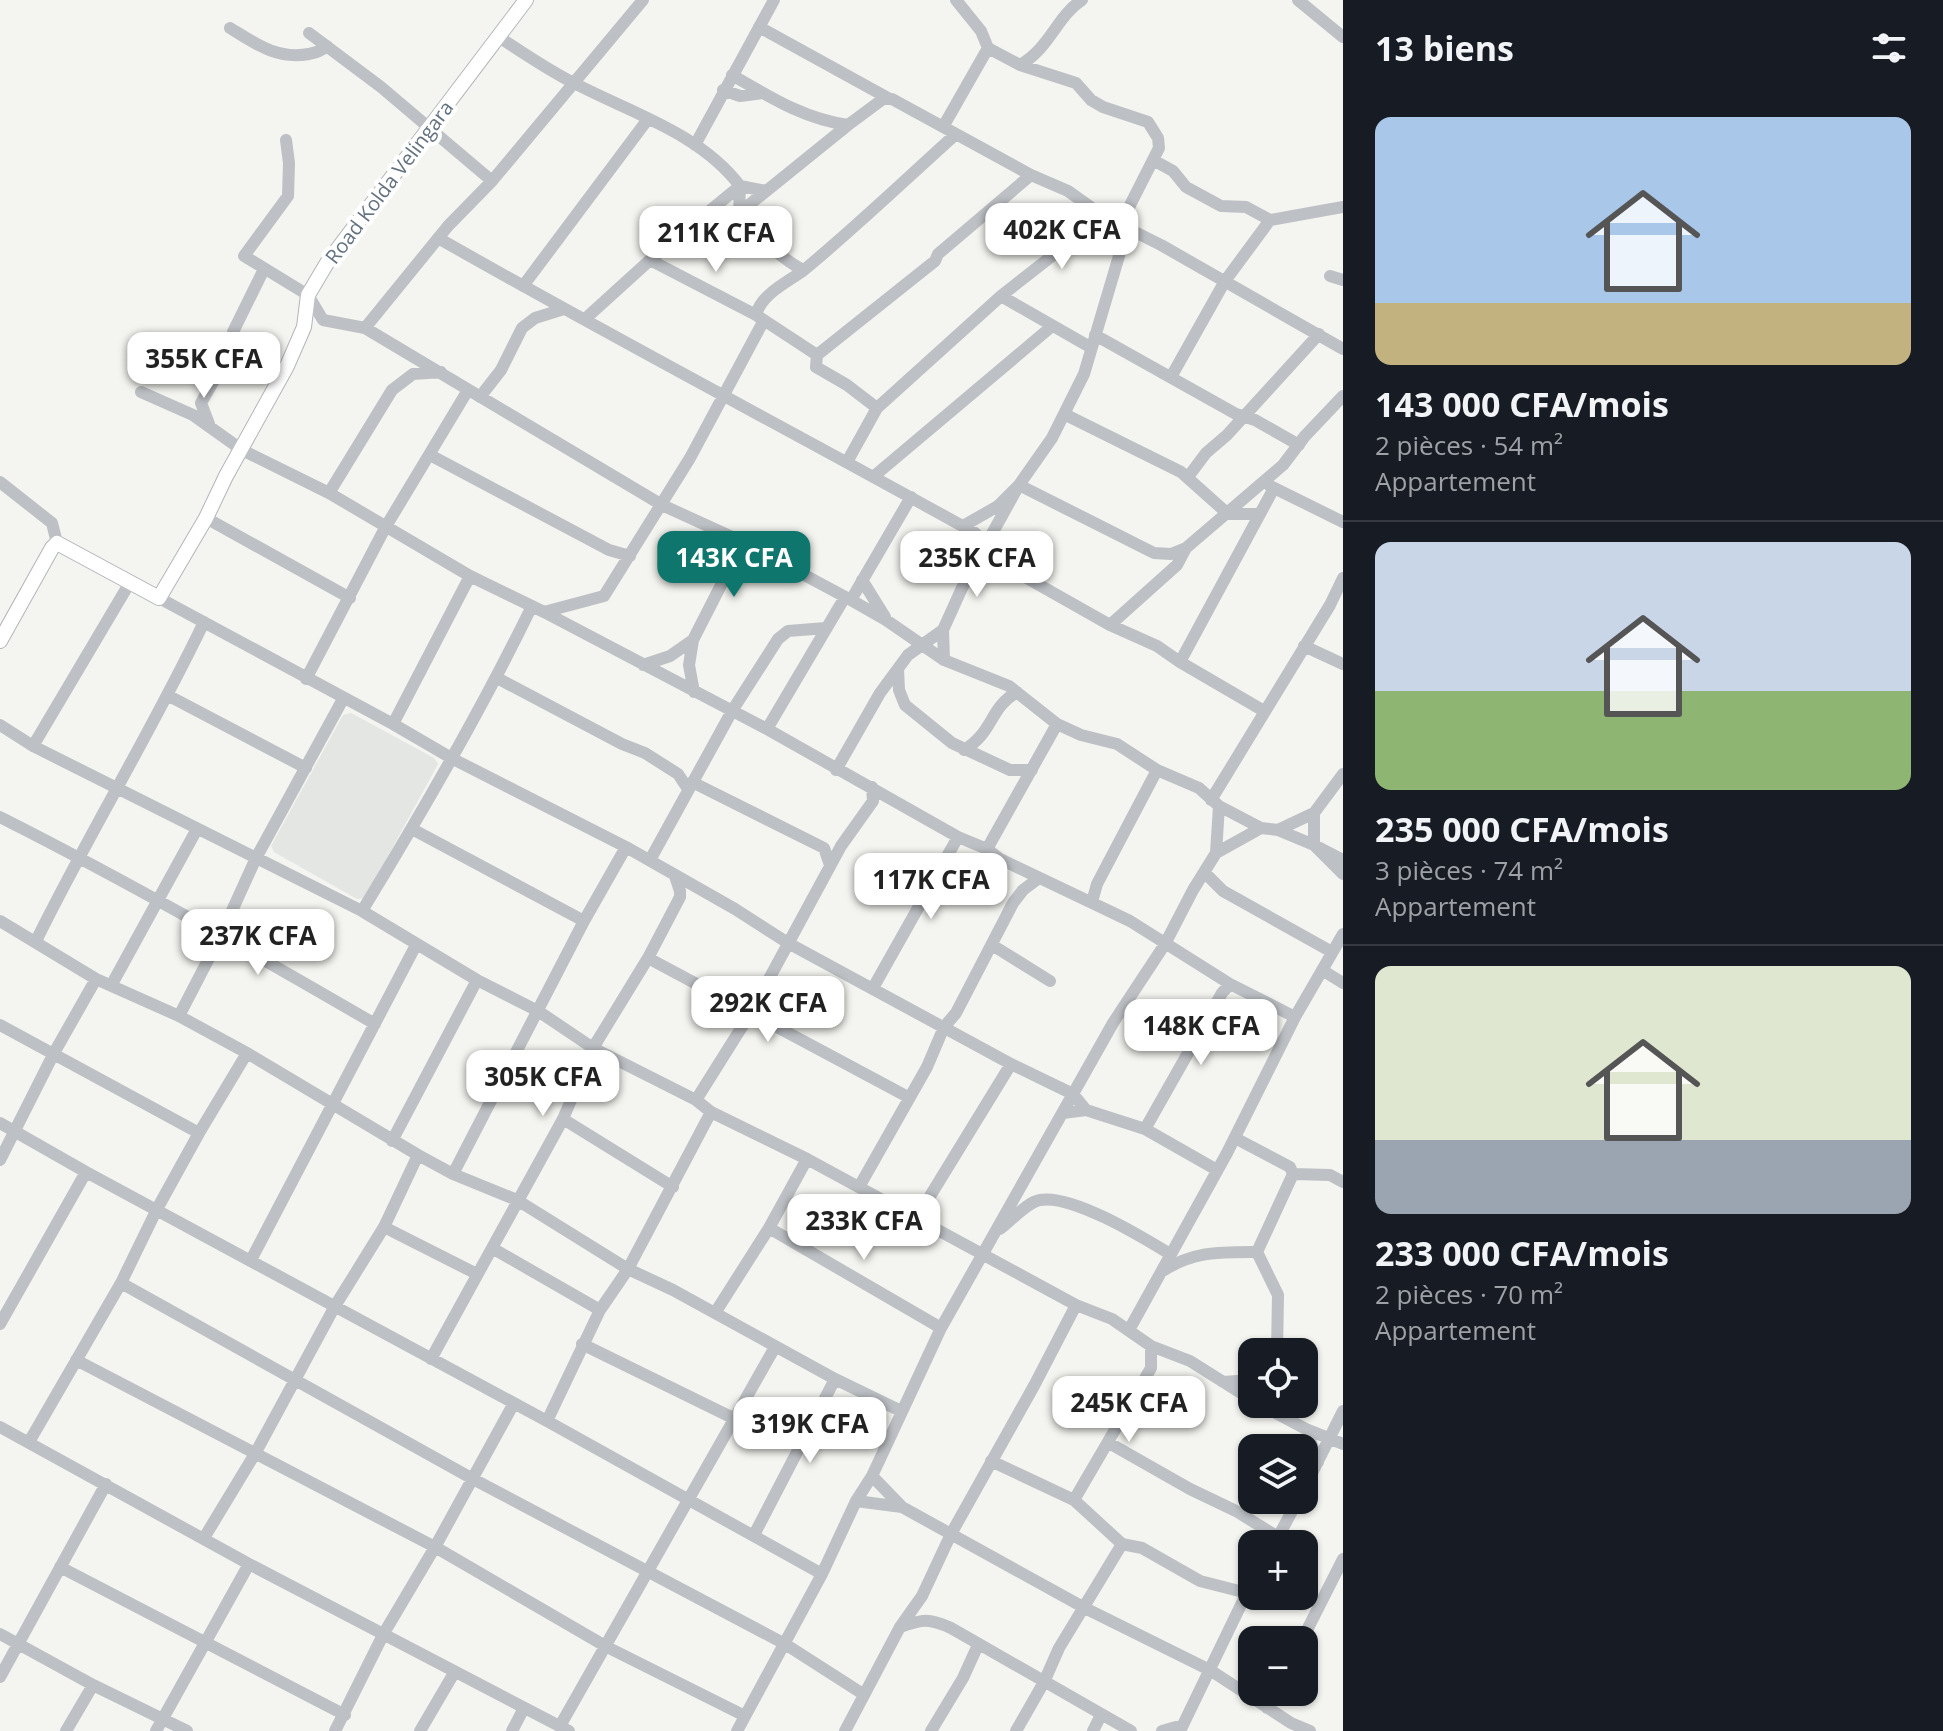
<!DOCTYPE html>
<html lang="fr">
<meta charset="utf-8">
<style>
:root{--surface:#171b24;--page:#242831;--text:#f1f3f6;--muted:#9ea1a6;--line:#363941;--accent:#0f766e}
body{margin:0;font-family:"Open Sans",sans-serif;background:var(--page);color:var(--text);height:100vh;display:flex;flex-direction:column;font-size:30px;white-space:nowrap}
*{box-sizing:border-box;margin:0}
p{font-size:26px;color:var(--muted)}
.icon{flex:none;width:44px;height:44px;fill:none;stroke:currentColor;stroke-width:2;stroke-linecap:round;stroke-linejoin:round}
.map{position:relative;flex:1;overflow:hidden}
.sheet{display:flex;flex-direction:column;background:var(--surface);width:600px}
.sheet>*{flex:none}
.controls{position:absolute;left:1238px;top:1338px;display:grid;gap:16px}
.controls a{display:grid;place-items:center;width:80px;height:80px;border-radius:16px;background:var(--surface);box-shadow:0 2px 6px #0004;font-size:40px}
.price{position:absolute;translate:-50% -68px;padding:0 18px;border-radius:16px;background:#fff;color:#222;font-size:26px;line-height:52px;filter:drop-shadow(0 2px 4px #0008)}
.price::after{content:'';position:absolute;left:50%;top:48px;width:24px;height:18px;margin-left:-12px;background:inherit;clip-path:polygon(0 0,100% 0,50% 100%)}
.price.active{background:var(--accent);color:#fff}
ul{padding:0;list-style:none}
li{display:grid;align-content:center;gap:16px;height:424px;padding:0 32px}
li+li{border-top:2px solid var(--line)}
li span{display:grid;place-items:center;height:248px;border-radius:16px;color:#555}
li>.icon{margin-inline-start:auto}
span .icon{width:144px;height:144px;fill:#fffc;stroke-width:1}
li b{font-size:34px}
h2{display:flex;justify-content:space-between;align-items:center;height:96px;padding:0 32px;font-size:34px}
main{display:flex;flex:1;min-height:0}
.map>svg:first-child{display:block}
.built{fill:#e4e6e4}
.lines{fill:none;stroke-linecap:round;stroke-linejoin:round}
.major-casing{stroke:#b2b6ba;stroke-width:16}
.minor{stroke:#bdc0c4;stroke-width:12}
.major{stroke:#fff;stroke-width:14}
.labels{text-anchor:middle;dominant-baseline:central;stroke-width:8;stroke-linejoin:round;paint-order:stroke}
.street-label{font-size:20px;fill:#647280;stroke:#fff}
</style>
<main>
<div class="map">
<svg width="1343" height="1731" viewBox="0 0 1343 1731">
<rect width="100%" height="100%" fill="#f4f4f0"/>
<path class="built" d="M351 713 434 758 438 764 365 898 357 899 274 852 271 846 343 715Z"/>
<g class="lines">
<defs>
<path id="major" d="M0 641 52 548 57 543 159 598 206 518 226 476 287 366 304 327 308 295 327 263 526 0"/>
</defs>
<use href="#major" class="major-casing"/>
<path class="minor" d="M956 0 981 31 988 48
M1298 0 1343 37
M759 27 888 98
M230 28C256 44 277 60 309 54 317 52 321 51 327 46
M309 33 381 87 492 181
M500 38C524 53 548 70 574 83 631 113 700 133 740 186L739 213C759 236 777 256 803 270
M1020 65C1050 48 1057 16 1082 0
M732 75C770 97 804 119 848 125L883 99H892L1031 175 1068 191 1103 216 1161 245 1343 349
M723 90 740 96 763 93
M943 127 988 48 1020 65 1076 83 1091 100 1103 107 1148 122 1158 138 1159 148 1120 225
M286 140 289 163 288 196 244 256 308 295 323 320 365 328 662 505 743 542 851 600 886 620 944 660 1009 686 1057 724 1081 735 1117 744 1157 770 1199 788 1219 806 1261 828 1278 830 1314 845 1343 860
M695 145 774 0
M1153 160 1173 171 1186 187 1221 206 1246 207 1270 220 1225 281 1171 377
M739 213 848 125
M1270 220 1343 207
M438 238C615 339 797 434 975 533L981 539V552
M650 260 756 315 817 355
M1330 276 1343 280
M523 286 648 119
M1001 296 1090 347
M756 315C761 294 788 282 804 270 856 227 905 180 956 134
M585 319 650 260 740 186 766 191
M365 328 448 226 492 181 643 0
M1095 335 1236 414 1255 420 1299 445
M141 392 193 415 242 450 329 493 470 576 544 612 767 729 958 837 987 849 1000 859 1130 921 1230 984 1295 1017
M480 397 501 370 522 328 535 318 564 309
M877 408 1001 296 1103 216
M1064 414 1181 472 1228 514H1260
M209 424 201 403 234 345 233 332 264 269
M430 455 609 550 630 556
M847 462 877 408 847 385 816 367 817 355 935 261 938 254 1031 175
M873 477 1051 327
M1188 477 1206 453 1227 435 1319 334
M0 482 52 523 57 543
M1270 486 1343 522
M329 493 392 390 413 374 441 372
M206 518 350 598
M963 526 998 506 1019 485 1154 553 1171 554 1186 548
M981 552 1110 625 1157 646 1180 662 1264 711
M862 580 885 617
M159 598 393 724 453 759 626 847 735 909 788 943 1011 1064 1073 1094 1086 1110
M851 600 911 497
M544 612 604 596 690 458 764 320
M1110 625 1177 565 1186 548 1283 465 1305 436 1343 396
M1304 646 1343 664
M944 660 943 630 962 588 1019 485 1052 438 1084 374 1127 229
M1180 662 1274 488
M643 665 670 656 693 640
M898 669 899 690 905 705 952 743 1010 770H1032
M497 678 622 744 645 753 678 774 688 789
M306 679 385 528 468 390
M694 692 689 665 693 640 743 542
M169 696 306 768
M393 724 470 576
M0 725 33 746 362 911 477 980 538 1011 593 1048 696 1100 711 1112 807 1159 1076 1305 1112 1319 1151 1346 1190 1361 1252 1400
M767 729 845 597
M33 746 129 584
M964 750C994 732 989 708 1017 692
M836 770 880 693 908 655 943 630
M1343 774 1314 813V845L1343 874
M692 782 824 848 830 865
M1211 800 1330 605 1343 578
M0 817C127 881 251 952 375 1024
M412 829 584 921
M1278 830 1314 813
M987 849 1057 724
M1216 853 1261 828
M650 860 732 711 778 639 788 631 826 628
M1205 873 1223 891 1332 952
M1092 902 1097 884 1157 770
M362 911C423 811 481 711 532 606
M0 921 96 979 179 1016 247 1053 418 1155 453 1174 517 1200 628 1269 673 1290 835 1379 901 1411
M36 941C89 833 152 731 204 622
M992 945 1050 981
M648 958 908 1097
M1322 970 1343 983
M112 984 197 829
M873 988 958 837
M179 1016 221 935 256 858 343 699
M0 1025 199 1133
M696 1100 750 1014 841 846 873 801 872 787
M1063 1113 1086 1110 1145 1129 1217 1170
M563 1119 673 1187
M0 1123 86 1172 547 1421 822 1574
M1145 1129 1222 993 1230 984
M1235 1138 1290 1167 1293 1174 1330 1175 1343 1182
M392 1141 477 980
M0 1160 54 1053 96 979
M453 1174 584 921 626 847
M859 1187 927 1067 944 1027 956 1013 1013 903 1023 890 1039 878
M916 1219 1011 1064
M384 1227 477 1274
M769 1228 941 1328
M1000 1229C1011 1221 1027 1202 1040 1200 1072 1194 1142 1237 1170 1254
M492 1248 600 1310
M251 1260 416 945
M1161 1272C1193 1251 1220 1252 1257 1252
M121 1283 473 1479 785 1644 863 1694
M715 1313 769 1228 807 1159
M0 1324 86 1172
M1129 1330 1227 1153 1295 1017 1343 934
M582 1344 735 1419
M1277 1352 1278 1295 1257 1252 1293 1174
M431 1359 563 1119 593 1048 648 958 680 897V891L675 876
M76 1360 435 1547 607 1647 745 1716
M1223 1382 1252 1380
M1259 1404 1306 1429 1343 1444
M547 1421 600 1310 628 1269 711 1112
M0 1427 249 1564 569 1731
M1306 1429 1318 1462
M29 1442 121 1283 157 1209 199 1133 247 1053
M1109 1443 1190 1489 1236 1511 1278 1537
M991 1461 1074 1500 1122 1544 1142 1548 1200 1581 1247 1593
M872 1476 902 1507 1083 1607 1210 1670 1291 1723 1310 1731
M1304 1489 1343 1411
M1074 1500 1151 1368V1346
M856 1501 902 1507
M754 1535 835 1379
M204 1538 256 1452 335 1306 384 1227 418 1155
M1276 1541 1298 1500
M60 1567 345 1715
M900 1627C923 1619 929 1618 951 1628L1131 1731
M0 1634 93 1685 187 1731
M1302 1640 1343 1559
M0 1677 106 1484
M1267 1708 1276 1692
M560 1726 775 1347
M66 1731 93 1685
M156 1731 249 1564
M335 1731 384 1633 435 1547 514 1403
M420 1731 454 1673
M512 1731 524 1708
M737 1731 822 1574 856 1501 872 1476 941 1328 1113 1023 1165 944 1193 890 1216 853 1219 806
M845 1731 900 1627 922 1596 951 1534 1035 1384 1076 1305
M931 1731 963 1678 978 1645
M1016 1731 1044 1682 1059 1648 1122 1544
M1093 1731 1101 1715
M1162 1731 1183 1725
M1180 1731 1252 1582"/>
<use href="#major" class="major"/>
</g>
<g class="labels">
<g class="street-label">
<text transform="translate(389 182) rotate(-53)">Road Kolda Velingara</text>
</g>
</g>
</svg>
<div class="controls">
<a><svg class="icon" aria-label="locate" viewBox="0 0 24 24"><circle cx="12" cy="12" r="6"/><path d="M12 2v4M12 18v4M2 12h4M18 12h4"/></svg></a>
<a><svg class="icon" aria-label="layers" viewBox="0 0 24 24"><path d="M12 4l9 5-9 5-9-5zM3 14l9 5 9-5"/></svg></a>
<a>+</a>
<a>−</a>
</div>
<b class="price" style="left:1062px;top:271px">402K CFA</b>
<b class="price" style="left:716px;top:274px">211K CFA</b>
<b class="price" style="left:204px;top:400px">355K CFA</b>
<b class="price active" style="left:734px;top:599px">143K CFA</b>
<b class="price" style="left:977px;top:599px">235K CFA</b>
<b class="price" style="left:931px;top:921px">117K CFA</b>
<b class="price" style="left:258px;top:977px">237K CFA</b>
<b class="price" style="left:768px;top:1044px">292K CFA</b>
<b class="price" style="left:1201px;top:1067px">148K CFA</b>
<b class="price" style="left:543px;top:1118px">305K CFA</b>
<b class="price" style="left:864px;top:1262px">233K CFA</b>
<b class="price" style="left:1129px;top:1444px">245K CFA</b>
<b class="price" style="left:810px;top:1465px">319K CFA</b>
</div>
<section class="sheet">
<h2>13 biens<svg class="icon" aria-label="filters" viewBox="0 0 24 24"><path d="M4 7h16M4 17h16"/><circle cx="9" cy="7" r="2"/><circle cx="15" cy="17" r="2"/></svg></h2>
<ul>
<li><span style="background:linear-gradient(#a9c7e8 75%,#c2b280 0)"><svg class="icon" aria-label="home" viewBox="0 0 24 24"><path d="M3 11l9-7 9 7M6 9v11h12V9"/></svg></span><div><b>143 000 CFA/mois</b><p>2 pièces · 54 m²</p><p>Appartement</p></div></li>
<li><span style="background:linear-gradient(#c9d6e8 60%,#8fb573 0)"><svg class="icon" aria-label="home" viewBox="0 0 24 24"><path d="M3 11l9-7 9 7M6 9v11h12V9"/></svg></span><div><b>235 000 CFA/mois</b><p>3 pièces · 74 m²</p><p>Appartement</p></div></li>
<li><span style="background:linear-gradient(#dfe7d0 70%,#9aa5b1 0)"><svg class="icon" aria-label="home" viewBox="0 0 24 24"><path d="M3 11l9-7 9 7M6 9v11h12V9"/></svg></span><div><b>233 000 CFA/mois</b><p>2 pièces · 70 m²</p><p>Appartement</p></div></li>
</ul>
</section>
</main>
